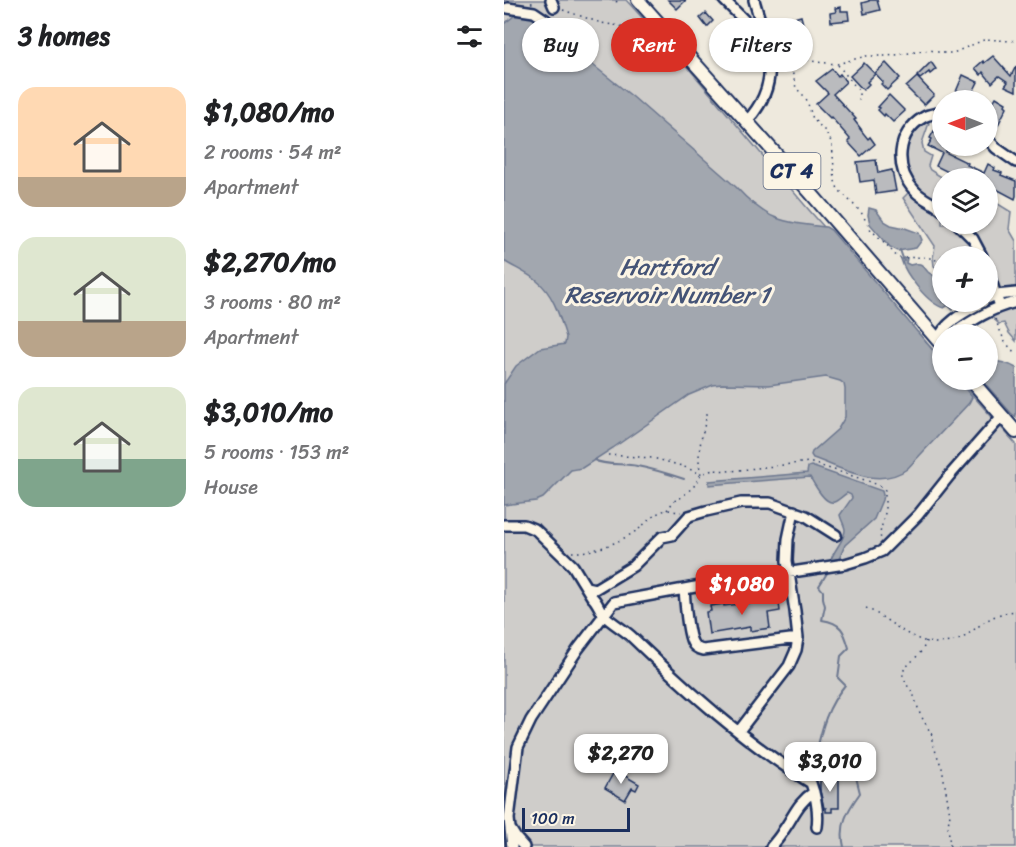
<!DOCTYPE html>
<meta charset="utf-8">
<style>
:root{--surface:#fff;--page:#f6f6f6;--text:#202124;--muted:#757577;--accent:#d93025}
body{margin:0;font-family:Sriracha,sans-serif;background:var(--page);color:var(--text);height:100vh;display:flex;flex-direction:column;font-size:22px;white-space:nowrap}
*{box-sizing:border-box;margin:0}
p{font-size:20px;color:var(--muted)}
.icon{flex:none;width:33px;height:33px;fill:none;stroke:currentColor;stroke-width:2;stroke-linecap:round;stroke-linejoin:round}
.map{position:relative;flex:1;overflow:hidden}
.details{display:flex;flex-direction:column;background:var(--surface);width:504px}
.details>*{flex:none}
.top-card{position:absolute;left:18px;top:18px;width:404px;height:54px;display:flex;gap:12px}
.needle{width:39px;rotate:270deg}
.fabs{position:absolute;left:428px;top:90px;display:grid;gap:12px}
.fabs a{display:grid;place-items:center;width:66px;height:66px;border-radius:50%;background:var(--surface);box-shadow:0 2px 4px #0004;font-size:30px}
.scale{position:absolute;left:18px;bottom:15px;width:108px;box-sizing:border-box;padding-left:6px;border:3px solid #1b2f5e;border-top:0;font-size:16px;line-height:21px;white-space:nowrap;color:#1b2f5e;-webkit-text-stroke:4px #fcf5e5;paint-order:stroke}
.price{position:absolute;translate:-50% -51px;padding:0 14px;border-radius:12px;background:#fff;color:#222;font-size:20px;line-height:39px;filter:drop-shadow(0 2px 3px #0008)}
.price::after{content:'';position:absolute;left:50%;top:36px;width:18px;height:14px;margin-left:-9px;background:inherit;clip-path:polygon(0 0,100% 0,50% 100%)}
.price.current{background:var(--accent);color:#fff}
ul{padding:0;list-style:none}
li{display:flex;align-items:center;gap:18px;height:150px;padding:0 18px}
li span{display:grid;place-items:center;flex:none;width:168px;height:120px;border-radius:18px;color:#555}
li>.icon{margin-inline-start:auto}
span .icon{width:72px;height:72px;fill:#fffc;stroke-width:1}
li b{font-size:26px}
h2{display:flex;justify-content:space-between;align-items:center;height:72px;padding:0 18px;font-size:26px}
.chip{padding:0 21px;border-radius:27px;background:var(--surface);box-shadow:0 2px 4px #0004;font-size:21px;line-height:54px}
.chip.current{background:var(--accent);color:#fff}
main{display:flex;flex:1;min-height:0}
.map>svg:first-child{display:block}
.green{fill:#cfcdca;stroke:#757e94;stroke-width:1.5}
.water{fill:#a2a7af;stroke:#6c778f;stroke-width:1.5}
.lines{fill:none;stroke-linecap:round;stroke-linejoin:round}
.stream{stroke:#6c778f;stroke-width:2}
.building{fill:#babbbe;stroke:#1b2f5e;stroke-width:1.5}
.minor-casing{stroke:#1b2f5e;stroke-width:14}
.major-casing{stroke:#1b2f5e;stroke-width:16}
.path{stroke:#1b2f5e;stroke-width:1.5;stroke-dasharray:1.5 4.5;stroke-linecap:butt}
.minor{stroke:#fcf5e5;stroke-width:9}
.major{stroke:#fcf5e5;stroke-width:12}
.labels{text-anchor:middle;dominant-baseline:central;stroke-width:6;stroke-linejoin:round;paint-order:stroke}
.shield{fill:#fcf5e5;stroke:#5e6a86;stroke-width:1.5}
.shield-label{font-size:21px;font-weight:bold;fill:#1b2f5e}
.water-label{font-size:24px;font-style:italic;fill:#445376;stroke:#fcf5e5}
</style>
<main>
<section class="details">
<h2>3 homes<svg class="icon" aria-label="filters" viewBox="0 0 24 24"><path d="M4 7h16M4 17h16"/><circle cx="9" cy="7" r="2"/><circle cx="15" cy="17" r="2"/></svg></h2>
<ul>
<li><span style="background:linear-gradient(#ffd9b3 75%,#b9a48a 0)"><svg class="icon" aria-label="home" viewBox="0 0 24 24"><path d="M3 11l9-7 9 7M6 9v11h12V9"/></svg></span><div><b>$1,080/mo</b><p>2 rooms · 54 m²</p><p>Apartment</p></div></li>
<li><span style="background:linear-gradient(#dfe7d0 70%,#b9a48a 0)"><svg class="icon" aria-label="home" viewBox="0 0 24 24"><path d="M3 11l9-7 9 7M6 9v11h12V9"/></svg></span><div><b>$2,270/mo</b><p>3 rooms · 80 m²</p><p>Apartment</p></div></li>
<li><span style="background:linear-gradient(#dfe7d0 60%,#7fa58c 0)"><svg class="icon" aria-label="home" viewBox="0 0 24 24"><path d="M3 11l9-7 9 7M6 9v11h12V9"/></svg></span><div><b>$3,010/mo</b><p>5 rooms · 153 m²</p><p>House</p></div></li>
</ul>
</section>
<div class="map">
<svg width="512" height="847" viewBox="0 0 512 847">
<rect width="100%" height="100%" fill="#eee9dd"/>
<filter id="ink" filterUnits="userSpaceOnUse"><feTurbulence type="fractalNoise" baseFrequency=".0167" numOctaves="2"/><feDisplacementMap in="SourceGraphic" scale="12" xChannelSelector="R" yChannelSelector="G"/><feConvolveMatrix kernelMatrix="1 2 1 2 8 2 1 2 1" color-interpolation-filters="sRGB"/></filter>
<g filter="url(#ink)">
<path class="green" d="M0 0H122L187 71 305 210 438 360V380H455L512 444V847H0Z
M420 116 425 123 418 143 420 152 427 156 424 166 426 170 439 178 438 224H483V197L507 212 505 229 512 241V341L505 333 500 323 495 324 472 302H483V256H438V271L430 266 429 258 431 246 399 198 409 188 397 151 399 139Z"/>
<path class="water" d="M14 14 26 15 46 25 65 46 129 97 232 187C263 221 278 222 322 227L327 230 438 361V380H454L468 397 465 403 403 469C374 490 338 468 309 458L307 455 308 452 334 429 341 417V389L340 384 336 381 322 377 265 385 218 384 209 385 185 395 109 448 78 468 67 470 39 498 32 501 0 505V384L12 366 36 348 61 344 62 337C56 318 50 294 33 281 23 273 11 268 0 261V24L10 16Z
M365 208 372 210 380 221 387 225 401 228 415 233 418 240 412 248 394 251 386 247 366 224 364 215Z
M403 258 402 263 406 265C418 262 417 264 424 272 427 275 434 277 438 280V302H450L440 308C424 304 401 274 397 259Z
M485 361C494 361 504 363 512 368V417L507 413 478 380H483V362Z
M307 466 378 491 379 495 378 500 370 519 341 545 335 559 327 560C330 549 341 540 341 530 341 526 337 520 336 515L348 498 347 495 343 493C338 496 334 501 330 502 321 505 310 484 306 477L205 485V481L303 473 304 467Z"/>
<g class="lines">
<path class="stream" d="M396 250 400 261
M441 302 449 310
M483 357 487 362
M90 460C101 466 120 463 133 466 149 469 165 474 180 479
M325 570 315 586 319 591V598L321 606 318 620C338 623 340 631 345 648L337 656 334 678 341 685C323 707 318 727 312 754L316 762 340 766 350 769 356 793C343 811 335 825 340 847"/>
</g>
<path class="building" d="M164 0H182L173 9Z
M365 0H373L376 10 360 14 358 3 365 1Z
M337 7V11H344L345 20 327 22 326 13 332 12 331 8Z
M202 13 209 21 203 27 196 18Z
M297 16 300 28 289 31 286 19Z
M232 32 236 41 216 50 213 44Z
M489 56 507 76 512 66V91L501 86 504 82 495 76 488 83 479 72 477 75 471 68 479 61 480 63Z
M427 62 432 69 426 74 425 72 416 79 413 76Z
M360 63 371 74 363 82 365 84 359 90 346 76Z
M382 63 396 78 383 90 377 84 379 82 371 73Z
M328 69 334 76 336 74 342 82 329 94 352 119 350 120 357 129H356L364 139 366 137 371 144 357 156 344 142 346 139 327 117 326 118 312 104 324 93 312 81Z
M459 75 474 82 470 90 471 91 465 100H458L453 98 454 96 451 94Z
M413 77 430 95 420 105 402 87Z
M385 95 401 111 389 122 381 114 380 116 374 110 376 108 374 107Z
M492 97 502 103 501 105 503 107 493 127 483 121V113Z
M433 128 438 131V146H444L441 152 464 163 463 165 480 173 484 164 491 168 490 170 498 173 497 175 512 181V196L511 199 483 184V178H456L432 166 438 153 424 146 428 139 426 138 430 131 431 132Z
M372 160 374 173 388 170 392 191 372 194 370 180 356 182 353 162Z
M274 596 276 611 264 613 266 628 246 631V627L205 634 202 612 207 611 206 606 220 604V606L258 601V598Z
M111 770 135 784 132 790 128 788 121 800 101 788Z
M316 777H335V808H328V812H322V808H320L316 791Z"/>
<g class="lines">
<defs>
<path id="minor" d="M47 0 50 7
M220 0 243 23 258 30
M4 8 30 12 42 20
M438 112C432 114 425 114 420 117 392 133 390 169 411 191 418 199 430 203 438 210
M243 121C280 81 263 46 250 0
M483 138 492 148 512 162
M454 224 469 239 478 256
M483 270 496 306
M483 299 492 295 512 293
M448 334C469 320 487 308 512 302
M436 340H434C440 322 463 311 479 302
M290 511 284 539 283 561 291 611 294 638
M0 525H20L32 530 69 566 88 597C94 602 95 610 101 616 109 624 121 630 129 638 184 691 242 743 307 783 312 797 315 813 313 827
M82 587 91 589 129 566 158 537 168 535 185 516 202 511 237 503H266L302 516 332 535
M180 589C181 602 183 632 188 642 190 647 194 649 199 650L294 638 292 650 285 666 235 731
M7 830 12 838 20 847
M8 847 5 819 14 747 27 720 74 649 110 602 202 585 341 564 361 558 378 551 414 515 446 475 498 416
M267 847C271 842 276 837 279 831 290 816 293 803 310 792"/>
<path id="major" d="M134 0 305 191 438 345
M467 380 512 432"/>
</defs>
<use href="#minor" class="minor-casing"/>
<use href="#major" class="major-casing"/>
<path class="path" d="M106 0 114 2 116 0
M27 3 32 2
M59 10 97 23 129 28 156 39
M272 50 289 59
M334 65 355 91V105
M438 262 423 257 394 258 381 243 367 230 357 212 334 189 331 181 328 143 320 130 309 119 302 98 292 88 287 66 288 62 290 60 298 58 312 62 333 64 362 56H384L426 50 438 53H449L482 39 506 41 512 40
M491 319 501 342 512 354
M104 455 149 458 178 466 197 474C191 453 200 431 204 409
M163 510 170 501 178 497 190 486 197 474 209 470 227 471 305 462 364 481 374 485 381 490V513L376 533 377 541
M68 552C91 553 116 542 135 529 143 522 151 512 163 510 167 510 172 512 177 512
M362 608C390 621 411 649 446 642 452 641 458 639 463 635 480 622 490 613 512 611
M422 641C419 655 405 661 398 673L403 685 409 693 416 714 428 735V742L438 768 446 814 444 825 446 847"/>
<use href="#minor" class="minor"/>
<use href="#major" class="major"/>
</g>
</g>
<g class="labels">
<rect class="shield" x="259.5" y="153" width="57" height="36" rx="4.5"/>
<g class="shield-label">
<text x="288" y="171">CT 4</text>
</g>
<g class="water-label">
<text x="163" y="267">Hartford<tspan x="163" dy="28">Reservoir Number 1</tspan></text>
</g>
</g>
</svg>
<div class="fabs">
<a><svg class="needle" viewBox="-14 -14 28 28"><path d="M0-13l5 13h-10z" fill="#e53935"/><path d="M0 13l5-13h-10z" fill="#757577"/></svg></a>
<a><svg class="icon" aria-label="layers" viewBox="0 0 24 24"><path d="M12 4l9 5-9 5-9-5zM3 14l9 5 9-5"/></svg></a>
<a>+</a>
<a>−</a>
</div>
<div class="scale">100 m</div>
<b class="price current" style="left:238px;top:616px">$1,080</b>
<b class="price" style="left:117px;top:785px">$2,270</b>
<b class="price" style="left:326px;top:793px">$3,010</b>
<div class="top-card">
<a class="chip">Buy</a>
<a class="chip current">Rent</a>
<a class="chip">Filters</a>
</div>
</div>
</main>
